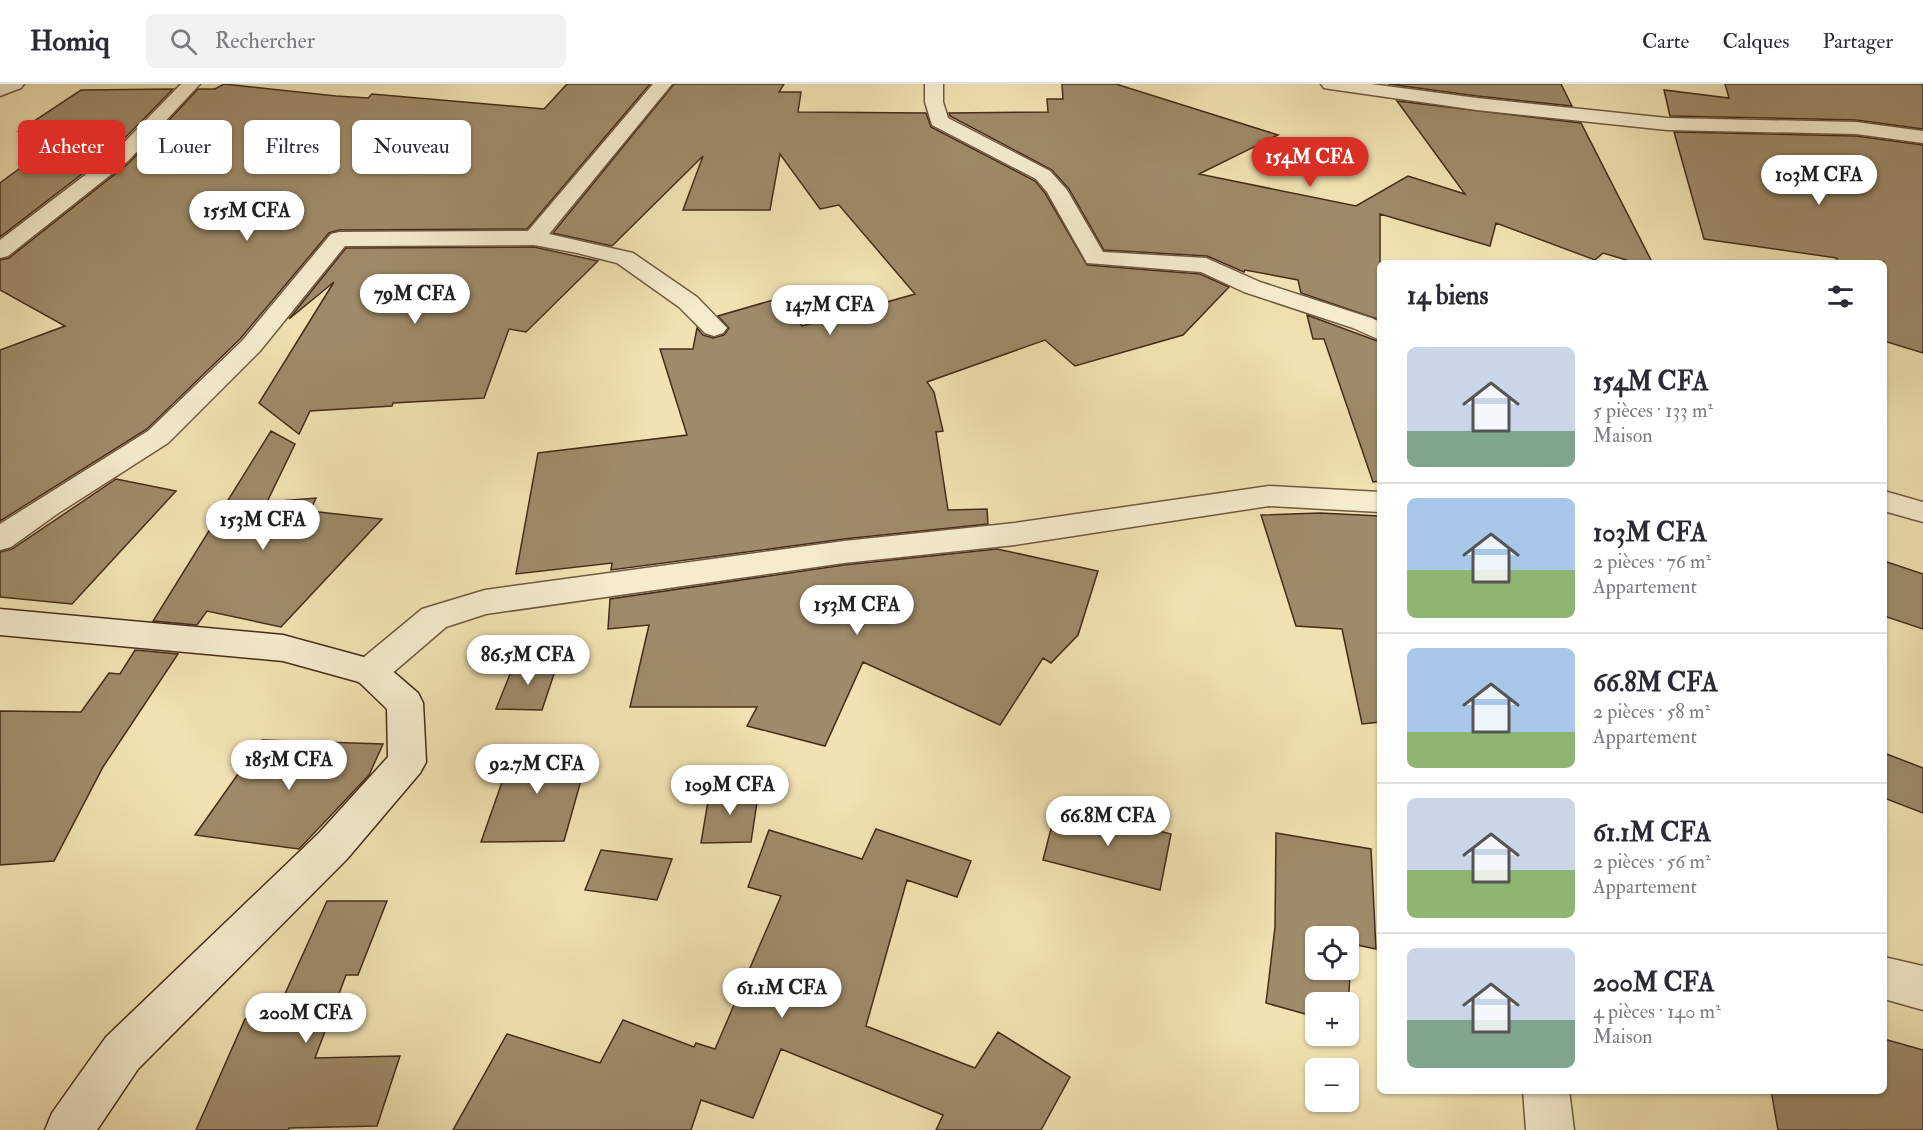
<!DOCTYPE html>
<html lang="fr">
<meta charset="utf-8">
<style>
:root{--surface:#fff;--page:#f2f2f3;--text:#2b2b33;--muted:#7c7c81;--line:#e1e1e2;--accent:#d93025}
body{margin:0;font-family:"IM FELL Double Pica",serif;background:var(--page);color:var(--text);height:100vh;display:flex;flex-direction:column;font-size:22px;white-space:nowrap}
*{box-sizing:border-box;margin:0}
p{font-size:20px;color:var(--muted)}
.icon{flex:none;width:33px;height:33px;fill:none;stroke:currentColor;stroke-width:2;stroke-linecap:round;stroke-linejoin:round}
.map{position:relative;flex:1;overflow:hidden}
.details{position:absolute;left:1377px;top:176px;width:510px;height:834px;display:flex;flex-direction:column;background:var(--surface);border-radius:9px;box-shadow:0 2px 4px #0004}
.details>*{flex:none}
.top-card{position:absolute;left:18px;top:36px;width:570px;height:54px;display:flex;gap:12px}
.buttons{position:absolute;left:1305px;top:842px;display:grid;gap:12px}
.buttons a{display:grid;place-items:center;width:54px;height:54px;border-radius:9px;background:var(--surface);box-shadow:0 2px 4px #0004;font-size:30px}
.price{position:absolute;translate:-50% -51px;padding:0 14px;border-radius:21px;background:#fff;color:#222;font-size:20px;line-height:39px;filter:drop-shadow(0 2px 3px #0008)}
.price::after{content:'';position:absolute;left:50%;top:36px;width:18px;height:14px;margin-left:-9px;background:inherit;clip-path:polygon(0 0,100% 0,50% 100%)}
.price.active{background:var(--accent);color:#fff}
ul{padding:0;list-style:none}
li{display:flex;align-items:center;gap:18px;height:150px;padding:0 30px}
li+li{border-top:2px solid var(--line)}
li span{display:grid;place-items:center;flex:none;width:168px;height:120px;border-radius:9px;color:#555}
li>.icon{margin-inline-start:auto}
span .icon{width:72px;height:72px;fill:#fffc;stroke-width:1}
li b{font-size:26px}
h2{display:flex;justify-content:space-between;align-items:center;height:72px;padding:0 30px;font-size:26px}
.tag{padding:0 21px;border-radius:9px;background:var(--surface);box-shadow:0 2px 4px #0004;font-size:21px;line-height:54px}
.tag.active{background:var(--accent);color:#fff}
header{display:flex;align-items:center;gap:36px;box-sizing:border-box;height:84px;padding:0 30px;background:var(--surface);border-bottom:2px solid var(--line)}
header strong{font-size:28px}
nav{display:flex;gap:33px;margin-inline-start:auto;font-size:21px}
.search{width:420px;height:54px;background:var(--page);display:flex;align-items:center;gap:15px;box-sizing:border-box;padding:0 21px;border-radius:9px;color:var(--muted);font-size:22px}
.map>svg:first-child{display:block}
.building{fill:#9e8b69;stroke:#452c1a;stroke-width:1.5;fill-rule:evenodd}
.lines{fill:none;stroke-linecap:round;stroke-linejoin:round}
.street-casing{stroke:#705a40;stroke-width:3}
.secondary-casing{stroke:#452c1a;stroke-width:3}
.street{fill:#f5eccd;fill-rule:evenodd}
.secondary{fill:#f5eccd;fill-rule:evenodd}
</style>
<header>
<strong>Homiq</strong>
<div class="search"><svg class="icon" aria-label="search" viewBox="0 0 24 24"><circle cx="10" cy="10" r="6"/><path d="M15 15l6 6"/></svg>Rechercher</div>
<nav><a>Carte</a><a>Calques</a><a>Partager</a></nav>
</header>
<div class="map">
<svg width="1923" height="1046" viewBox="0 0 1923 1046">
<rect width="100%" height="100%" fill="#f0e2b2"/>
<filter id="stains"><feTurbulence type="fractalNoise" baseFrequency=".00333" numOctaves="4"/><feColorMatrix values="0 0 0 0 .2 0 0 0 0 .09 0 0 0 0 .02 0 0 0 .5 -.17"/></filter>
<radialGradient id="worn" r=".72"><stop offset=".6" stop-color="#630" stop-opacity="0"/><stop offset="1" stop-color="#630" stop-opacity=".3"/></radialGradient>
<path class="building" d="M224 0 336 12 368 14 372 10 544 25 567 0H650L527 145 339 146 329 149 240 255 147 345 0 437V266L65 242 0 206V176L9 174 129 79 198 5H215Z
M674 0H784L779 8H801L798 28 926 29 931 43 1035 97 1045 109 1087 181 1200 190 1229 203 1183 251 1075 282 1045 256 927 298 934 308 943 347 936 348 948 426 987 425 988 440 844 455 611 486 612 479 516 490 538 369 687 351 660 265H693L697 244 703 251 713 254 724 251 729 244 718 232 780 214 802 242 915 210 839 121 820 125 780 70 770 126H683L703 72 612 162 553 149Z
M1062 0H1116L1278 51 1199 90 1356 122 1408 92 1465 110 1397 17 1581 39 1652 178H1633L1603 169 1595 176 1496 139 1490 162 1380 130V236L1301 209 1298 196 1245 186 1244 188 1207 172 1104 166 1069 105 1052 86 950 32 949 29 1048 28 1047 15H1063Z
M1388 0H1561L1572 22 1477 12Z
M1725 0H1923V45L1856 36 1670 32 1664 6 1729 14Z
M173 5 112 67 0 153V99L69 48 19 47 81 6Z
M1674 48 1856 52 1923 61V269L1884 257V178H1835L1837 174 1704 155Z
M534 163 598 177 526 248 509 245 484 314 393 319 392 322 310 327 299 350 259 319 334 198 289 235 346 164Z
M1307 231 1380 258V397L1373 398 1324 255H1313Z
M271 347 295 360 267 418 316 414 310 427 382 435 281 543 207 527 197 541 153 537Z
M116 395 176 407 72 520 0 513V468L12 465Z
M1320 429 1380 432V638L1362 640 1342 545 1296 542 1261 431Z
M997 465 1098 487 1078 551 1051 579 1043 574 1000 641 863 578 825 662 747 642 757 623H630L649 541 608 545 610 515 844 481Z
M1884 477 1923 490V545L1884 532Z
M135 566 178 570 103 683 54 777 0 781V627L81 628 109 589 120 590Z
M515 578H558L542 626 496 625Z
M262 656 383 660 369 691 299 765 195 751Z
M514 664H590L564 757 481 758Z
M1884 669 1923 684V729L1884 714Z
M710 705H759L751 758 701 759Z
M1057 721 1171 750 1160 806 1043 776Z
M876 745 971 777 957 813 907 796 866 942 975 984 998 948 1070 993 1041 1046H936L943 1031 781 965 753 1034 701 1016 691 1046H453L507 950 600 979 623 936 694 963 696 959 715 965 781 812 748 803 769 746 862 775Z
M1276 749 1371 765 1376 865 1352 860 1348 923V918H1316V933L1266 919 1275 843ZM1316 852H1348V885H1316Z
M601 766 672 775 657 816 585 806Z
M327 817H387L358 891H346L315 974 400 972 377 1042 289 1044V1046H196L245 935 274 934Z
M1884 955 1923 966V1046H1778L1771 1006H1884Z"/>
<g class="lines">
<defs>
<path id="street" d="M0 0H24L21 4 0 12Z
M181 0H200L128 77 8 172 0 174V156L114 69Z
M653 0H672L549 150 633 169 697 213 727 244 723 249 714 252 705 249 679 223 617 179 577 169 534 161 345 162 260 267 168 359 57 430 11 463 0 466V440L148 347 242 257 331 150 339 148 528 147Z
M925 0H943V18L948 34 1050 87 1067 106 1103 168 1206 174 1260 198 1371 234 1380 238V256L1353 244 1244 208 1201 188 1087 179 1047 108 1036 95 932 41 925 18Z
M1321 0H1371L1477 14 1667 34 1856 38 1923 47V59L1856 50 1667 46 1477 26 1330 5 1324 4Z
M1269 402 1380 408V428L1269 422 1015 461 844 479 486 530 446 543 382 598 370 602 358 598 353 588 358 578 422 525 485 506 844 457 1015 439Z
M1884 407 1923 418V438L1884 427Z
M1884 873 1923 882V926L1884 915Z
M1523 1006H1569L1574 1046H1526Z"/>
<path id="secondary" d="M0 525 283 551 382 578 418 609 423 619 426 678 420 689 347 775 138 985 97 1046H45L52 1029 106 953 319 749 388 673 387 625 359 598 283 577 0 551Z"/>
</defs>
<use href="#street" class="street-casing"/>
<use href="#secondary" class="secondary-casing"/>
<use href="#street" class="street"/>
<use href="#secondary" class="secondary"/>
</g>
<rect width="100%" height="100%" filter="url(#stains)"/>
<rect width="100%" height="100%" fill="url(#worn)"/>
</svg>
<div class="buttons">
<a><svg class="icon" aria-label="locate" viewBox="0 0 24 24"><circle cx="12" cy="12" r="6"/><path d="M12 2v4M12 18v4M2 12h4M18 12h4"/></svg></a>
<a>+</a>
<a>−</a>
</div>
<b class="price active" style="left:1310px;top:104px">154M CFA</b>
<b class="price" style="left:1819px;top:122px">103M CFA</b>
<b class="price" style="left:247px;top:158px">155M CFA</b>
<b class="price" style="left:415px;top:241px">79M CFA</b>
<b class="price" style="left:830px;top:252px">147M CFA</b>
<b class="price" style="left:263px;top:467px">153M CFA</b>
<b class="price" style="left:857px;top:552px">153M CFA</b>
<b class="price" style="left:528px;top:602px">86.5M CFA</b>
<b class="price" style="left:289px;top:707px">185M CFA</b>
<b class="price" style="left:537px;top:711px">92.7M CFA</b>
<b class="price" style="left:730px;top:732px">109M CFA</b>
<b class="price" style="left:1108px;top:763px">66.8M CFA</b>
<b class="price" style="left:782px;top:935px">61.1M CFA</b>
<b class="price" style="left:306px;top:960px">200M CFA</b>
<div class="top-card">
<a class="tag active">Acheter</a>
<a class="tag">Louer</a>
<a class="tag">Filtres</a>
<a class="tag">Nouveau</a>
</div>
<section class="details">
<h2>14 biens<svg class="icon" aria-label="filters" viewBox="0 0 24 24"><path d="M4 7h16M4 17h16"/><circle cx="9" cy="7" r="2"/><circle cx="15" cy="17" r="2"/></svg></h2>
<ul>
<li><span style="background:linear-gradient(#c9d6e8 70%,#7fa58c 0)"><svg class="icon" aria-label="home" viewBox="0 0 24 24"><path d="M3 11l9-7 9 7M6 9v11h12V9"/></svg></span><div><b>154M CFA</b><p>5 pièces · 133 m²</p><p>Maison</p></div></li>
<li><span style="background:linear-gradient(#a9c7e8 60%,#8fb573 0)"><svg class="icon" aria-label="home" viewBox="0 0 24 24"><path d="M3 11l9-7 9 7M6 9v11h12V9"/></svg></span><div><b>103M CFA</b><p>2 pièces · 76 m²</p><p>Appartement</p></div></li>
<li><span style="background:linear-gradient(#a9c7e8 70%,#8fb573 0)"><svg class="icon" aria-label="home" viewBox="0 0 24 24"><path d="M3 11l9-7 9 7M6 9v11h12V9"/></svg></span><div><b>66.8M CFA</b><p>2 pièces · 58 m²</p><p>Appartement</p></div></li>
<li><span style="background:linear-gradient(#c9d6e8 60%,#8fb573 0)"><svg class="icon" aria-label="home" viewBox="0 0 24 24"><path d="M3 11l9-7 9 7M6 9v11h12V9"/></svg></span><div><b>61.1M CFA</b><p>2 pièces · 56 m²</p><p>Appartement</p></div></li>
<li><span style="background:linear-gradient(#c9d6e8 60%,#7fa58c 0)"><svg class="icon" aria-label="home" viewBox="0 0 24 24"><path d="M3 11l9-7 9 7M6 9v11h12V9"/></svg></span><div><b>200M CFA</b><p>4 pièces · 140 m²</p><p>Maison</p></div></li>
</ul>
</section>
</div>
